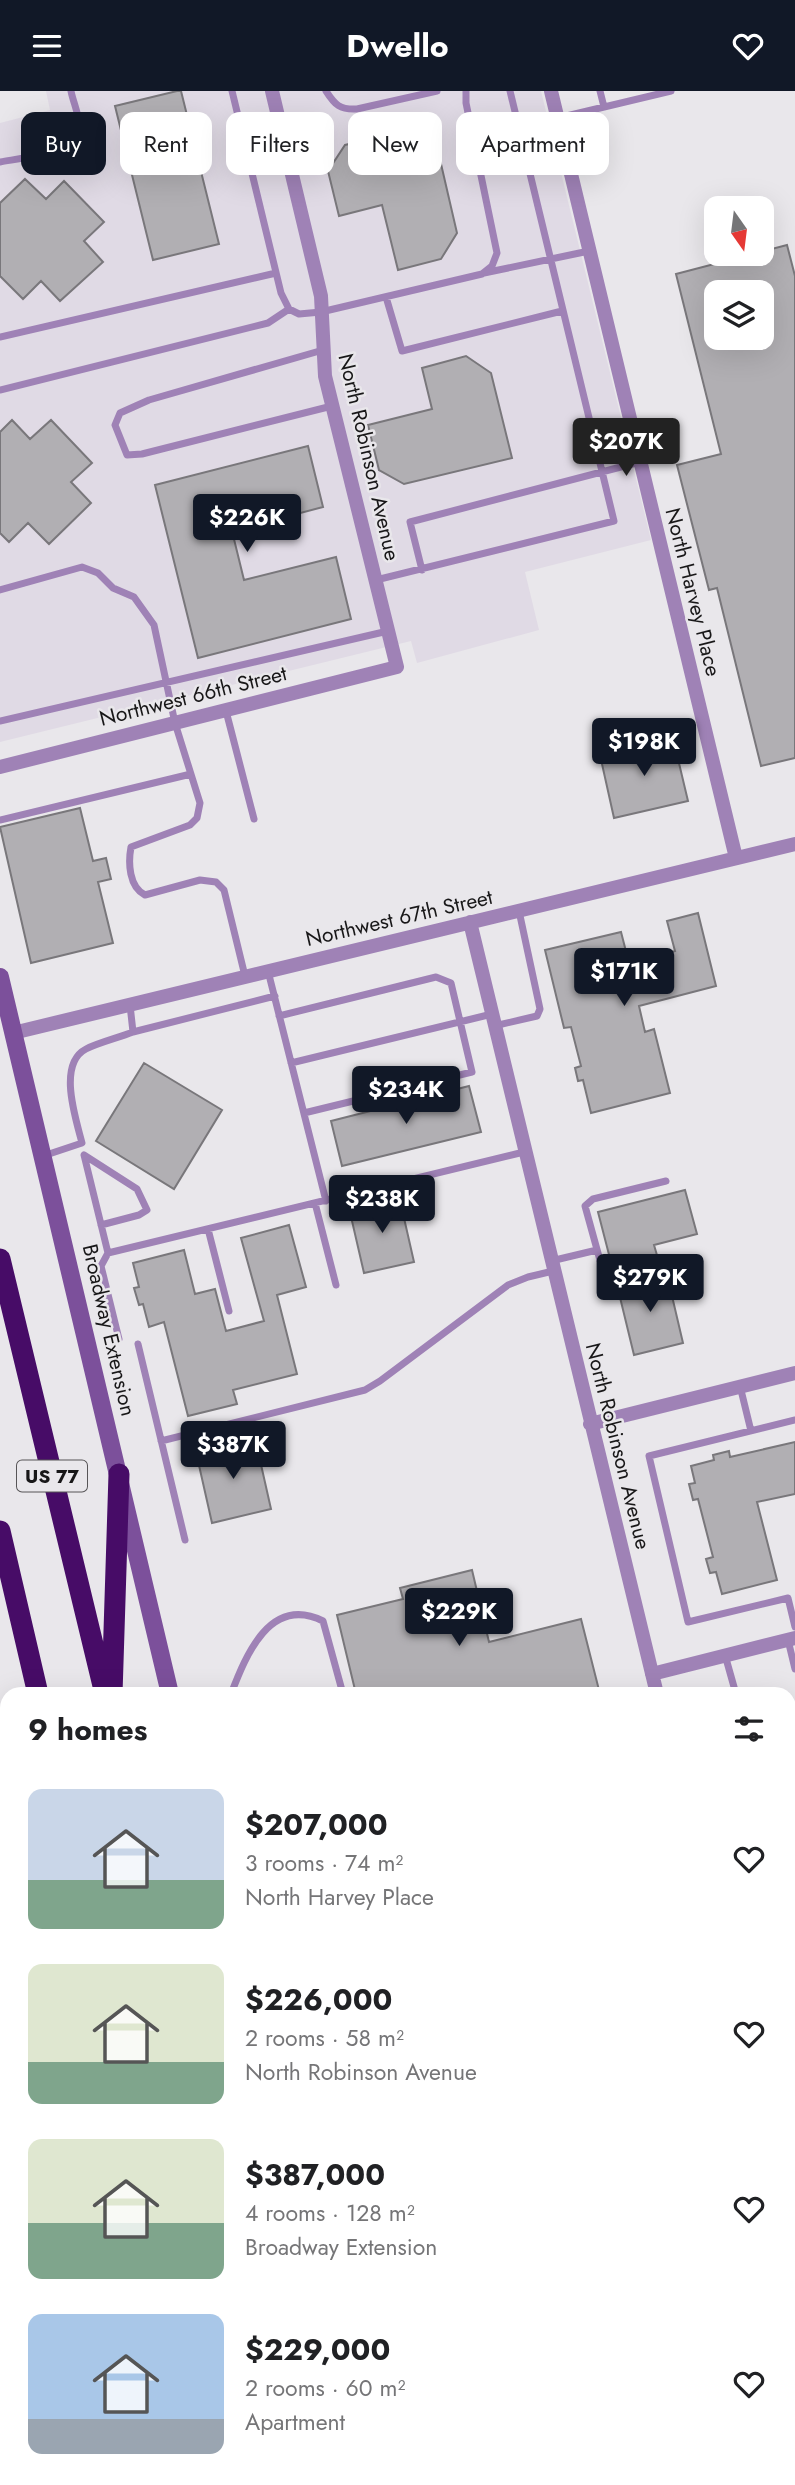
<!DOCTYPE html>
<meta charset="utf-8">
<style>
:root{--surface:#fff;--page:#f6f6f6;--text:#202124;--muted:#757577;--accent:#111827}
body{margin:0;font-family:Jost,sans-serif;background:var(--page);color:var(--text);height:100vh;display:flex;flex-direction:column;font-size:26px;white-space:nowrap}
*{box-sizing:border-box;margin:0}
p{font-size:23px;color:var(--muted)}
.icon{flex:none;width:38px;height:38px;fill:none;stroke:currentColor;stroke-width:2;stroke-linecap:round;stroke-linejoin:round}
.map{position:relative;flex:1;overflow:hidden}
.sheet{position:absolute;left:0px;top:1596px;width:796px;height:798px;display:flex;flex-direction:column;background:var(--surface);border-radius:21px 21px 0 0;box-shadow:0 7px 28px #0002}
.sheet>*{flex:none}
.hud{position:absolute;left:21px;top:21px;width:754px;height:63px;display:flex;gap:14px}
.needle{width:46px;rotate:166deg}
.buttons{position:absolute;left:704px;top:105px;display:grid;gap:14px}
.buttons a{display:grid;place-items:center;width:70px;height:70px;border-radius:14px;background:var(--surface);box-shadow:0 7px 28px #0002;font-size:35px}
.price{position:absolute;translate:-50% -60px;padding:0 16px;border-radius:7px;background:var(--accent);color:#fff;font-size:23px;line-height:46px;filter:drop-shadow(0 2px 4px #0008)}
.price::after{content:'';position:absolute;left:50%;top:42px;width:21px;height:16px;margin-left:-10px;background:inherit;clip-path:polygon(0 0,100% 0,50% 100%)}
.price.on{background:#222;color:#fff}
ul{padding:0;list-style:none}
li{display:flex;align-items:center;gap:21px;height:175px;padding:0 28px}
li span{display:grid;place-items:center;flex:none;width:196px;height:140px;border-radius:14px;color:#555}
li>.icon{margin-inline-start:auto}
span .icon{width:84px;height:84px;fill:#fffc;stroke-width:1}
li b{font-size:30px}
h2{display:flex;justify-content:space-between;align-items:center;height:84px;padding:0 28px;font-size:30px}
.chip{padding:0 24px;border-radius:14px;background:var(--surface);box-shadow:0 7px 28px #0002;font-size:24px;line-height:63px}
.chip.on{background:var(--accent);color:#fff}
header{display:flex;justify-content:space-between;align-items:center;height:91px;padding:0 28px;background:var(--accent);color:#fff;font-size:32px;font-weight:700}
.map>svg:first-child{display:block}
.built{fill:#e0dae5}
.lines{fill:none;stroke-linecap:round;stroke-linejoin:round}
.stream{stroke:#c295e5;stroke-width:5}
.building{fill:#b1afb3;stroke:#79777b;stroke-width:2;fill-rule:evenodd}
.lane{stroke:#9f82b6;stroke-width:7}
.street{stroke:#9f82b6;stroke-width:14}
.secondary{stroke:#7c509b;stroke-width:18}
.highway{stroke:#470c67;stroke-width:21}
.labels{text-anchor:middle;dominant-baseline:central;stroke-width:5;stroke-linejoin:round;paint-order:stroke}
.shield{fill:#e9e7eb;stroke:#575557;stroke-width:2}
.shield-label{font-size:19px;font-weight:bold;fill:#181718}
.street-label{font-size:21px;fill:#181718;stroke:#e9e7eb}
</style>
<header><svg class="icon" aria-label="menu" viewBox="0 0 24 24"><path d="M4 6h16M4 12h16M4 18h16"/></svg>Dwello<svg class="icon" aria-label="heart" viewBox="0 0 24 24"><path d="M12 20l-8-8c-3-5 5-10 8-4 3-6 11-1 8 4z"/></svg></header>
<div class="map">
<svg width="795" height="2394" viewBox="0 0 795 2394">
<rect width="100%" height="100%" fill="#e9e7eb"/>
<path class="built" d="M46 0H541L651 449 525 481 539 539 417 572 411 550 0 651V32L50 19Z"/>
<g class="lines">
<path class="stream" d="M0 1851 7 1852
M789 2140 795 2139"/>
</g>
<path class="building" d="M177 0H181L219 153 153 169 115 15Z
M432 34 457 142 441 168 398 179 382 114 339 125 328 80 345 54Z
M25 88 46 108 64 90 104 131 84 150 103 171 60 210 41 190 23 208 0 185V112Z
M787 154 795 185V667L761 675 717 497 709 499 677 374 721 363 676 183ZM716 201H761V247H716Z
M466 265 491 282 512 367 404 393 379 379 368 334 432 318 422 277Z
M12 329 30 348 51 329 92 372 71 391 91 412 49 453 28 432 9 451 0 442V341Z
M308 355 323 416 232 440 244 489 336 466 351 528 198 567 155 394Z
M673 647 688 710 614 727 600 664Z
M80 717 93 770 106 767 111 788 98 791 113 852 31 872 0 736Z
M698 822 716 895 639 915 645 941 654 938 670 1002 591 1022 583 989 578 990 575 977 581 975 571 936 564 937 545 859 621 841 629 872 675 860 667 830Z
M144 972 222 1019 174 1098 96 1050Z
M469 995 481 1041 342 1075 331 1030Z
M685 1099 697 1143 654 1154 659 1171 614 1183 598 1121Z
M399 1105 414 1171 364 1182 349 1117Z
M289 1134 306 1196 277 1204 297 1283 233 1299 237 1313 188 1325 164 1231 149 1236 143 1213 139 1214 134 1197 139 1196 133 1172 184 1159 195 1203 215 1198 226 1240 264 1230 241 1147Z
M662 1183 663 1189 668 1188 683 1252 634 1264 617 1194Z
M255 1347 271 1418 212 1432 196 1361Z
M795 1351V1403L757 1411 777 1489 722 1503 716 1481 710 1482 706 1468 713 1466 698 1408 693 1409 689 1393 695 1392 691 1375 714 1369 713 1364 729 1360 730 1366Z
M472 1479 489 1551 581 1528 600 1603H356L337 1524 403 1508 400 1497Z"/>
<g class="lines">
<path class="lane" d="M232 0 281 202 289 218 299 223 321 221 482 183 492 175 497 162 466 12V0
M326 0C335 14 340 19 357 18L437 0
M600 0 604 16
M558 27 671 0
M0 71C21 67 74 63 79 38 81 28 73 11 71 0
M484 182 589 160
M386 206 402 260 562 220
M0 246 276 182
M323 259 149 309 120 322 115 334 127 364 142 363 332 315
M0 299 268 232 289 218
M422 479 410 431 640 371
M376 489 614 430 510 0
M0 499 82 476 98 482 113 497 134 506 154 534 175 632 200 712 197 727 190 734 131 756C128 772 129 796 145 804L200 789 216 791 224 799 245 885
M226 620 254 728
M0 630 388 540
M0 729 191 683
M268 880 326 1110
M279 925 436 886 451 892 472 981 304 1022
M494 935 537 925 540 918 519 820
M133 941 275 905
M291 972 492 923
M43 1065 82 1052C76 1028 57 973 86 958 100 951 118 947 133 941L130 914
M666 1090 593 1108 585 1115 606 1191 692 1169
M315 1112 336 1194
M101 1134 139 1124 147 1119 137 1098 84 1064 108 1162
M208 1138 229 1220
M551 1170 597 1159
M119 1248 101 1175 108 1162 524 1061
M138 1253 185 1449
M740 1295 751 1340
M795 1329 649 1365 688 1531 788 1507 795 1536
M161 1350 365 1299 380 1290 508 1194 528 1186 553 1180
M788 1549 795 1578
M725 1564 736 1603
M231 1603C246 1564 270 1504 323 1530L343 1603
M0 2134 7 2132
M0 2219 7 2217
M789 2321 795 2320
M789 2385 795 2383
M747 2387 748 2394
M388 2394 419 2387
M752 2394 780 2387"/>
<path class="street" d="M551 0 736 767
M0 676 397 576 325 285 321 205 272 0
M470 831 657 1603
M13 942 795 753
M590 1333 795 1282
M652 1583 795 1547
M789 1818 795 1817"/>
<path class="secondary" d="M0 886 170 1603
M0 1669 7 1698
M172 2387 173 2394
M343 2387 344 2394"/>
<path class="highway" d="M0 1168 105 1603
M0 1440 38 1603
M112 1603 119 1383
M221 2387 222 2394
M290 2387 292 2394"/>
</g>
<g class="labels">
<rect class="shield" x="17" y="1369.5" width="70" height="31" rx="5"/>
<g class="shield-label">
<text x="52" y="1385">US 77</text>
</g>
<g class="street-label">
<text transform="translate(369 366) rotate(77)">North Robinson Avenue</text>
<text transform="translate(693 501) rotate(76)">North Harvey Place</text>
<text transform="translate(193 605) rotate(-14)">Northwest 66th Street</text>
<text transform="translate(399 827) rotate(-13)">Northwest 67th Street</text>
<text transform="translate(109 1239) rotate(77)">Broadway Extension</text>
<text transform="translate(618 1355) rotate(76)">North Robinson Avenue</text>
</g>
</g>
</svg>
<div class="buttons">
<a><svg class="needle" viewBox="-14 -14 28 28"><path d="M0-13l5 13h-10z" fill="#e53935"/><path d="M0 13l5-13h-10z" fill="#757577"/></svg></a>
<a><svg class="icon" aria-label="layers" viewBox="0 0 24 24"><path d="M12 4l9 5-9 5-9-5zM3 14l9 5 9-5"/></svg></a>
</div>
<b class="price on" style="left:626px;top:387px">$207K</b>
<b class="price" style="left:247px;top:463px">$226K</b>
<b class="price" style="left:644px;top:687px">$198K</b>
<b class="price" style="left:624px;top:917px">$171K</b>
<b class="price" style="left:406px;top:1035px">$234K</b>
<b class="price" style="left:382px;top:1144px">$238K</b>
<b class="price" style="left:650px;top:1223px">$279K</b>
<b class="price" style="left:233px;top:1390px">$387K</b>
<b class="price" style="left:459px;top:1557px">$229K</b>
<div class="hud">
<a class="chip on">Buy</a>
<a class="chip">Rent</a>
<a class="chip">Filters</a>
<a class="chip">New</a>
<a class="chip">Apartment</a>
</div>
<section class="sheet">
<h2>9 homes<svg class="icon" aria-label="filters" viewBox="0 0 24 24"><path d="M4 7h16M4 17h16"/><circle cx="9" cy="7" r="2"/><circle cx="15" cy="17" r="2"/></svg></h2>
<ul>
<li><span style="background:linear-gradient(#c9d6e8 65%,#7fa58c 0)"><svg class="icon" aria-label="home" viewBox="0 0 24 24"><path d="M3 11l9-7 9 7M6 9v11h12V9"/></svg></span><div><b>$207,000</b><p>3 rooms · 74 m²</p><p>North Harvey Place</p></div><svg class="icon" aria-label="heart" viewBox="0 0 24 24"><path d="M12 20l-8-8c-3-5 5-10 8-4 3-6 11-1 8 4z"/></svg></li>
<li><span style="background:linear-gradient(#dfe7d0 70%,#7fa58c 0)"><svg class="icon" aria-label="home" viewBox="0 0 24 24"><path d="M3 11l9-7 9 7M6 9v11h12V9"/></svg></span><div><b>$226,000</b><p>2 rooms · 58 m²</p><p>North Robinson Avenue</p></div><svg class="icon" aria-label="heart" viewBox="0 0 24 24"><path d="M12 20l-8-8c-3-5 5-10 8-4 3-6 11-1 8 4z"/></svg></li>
<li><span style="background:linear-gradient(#dfe7d0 60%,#7fa58c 0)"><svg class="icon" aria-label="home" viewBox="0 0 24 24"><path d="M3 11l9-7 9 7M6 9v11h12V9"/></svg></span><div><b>$387,000</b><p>4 rooms · 128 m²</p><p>Broadway Extension</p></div><svg class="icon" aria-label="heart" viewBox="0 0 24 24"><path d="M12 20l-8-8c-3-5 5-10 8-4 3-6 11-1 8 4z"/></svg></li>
<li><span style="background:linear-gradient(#a9c7e8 75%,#9aa5b1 0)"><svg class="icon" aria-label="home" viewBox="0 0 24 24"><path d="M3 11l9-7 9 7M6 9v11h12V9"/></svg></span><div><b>$229,000</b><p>2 rooms · 60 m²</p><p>Apartment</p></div><svg class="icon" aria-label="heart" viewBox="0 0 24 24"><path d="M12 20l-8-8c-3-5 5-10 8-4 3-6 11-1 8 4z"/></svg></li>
</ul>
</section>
</div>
